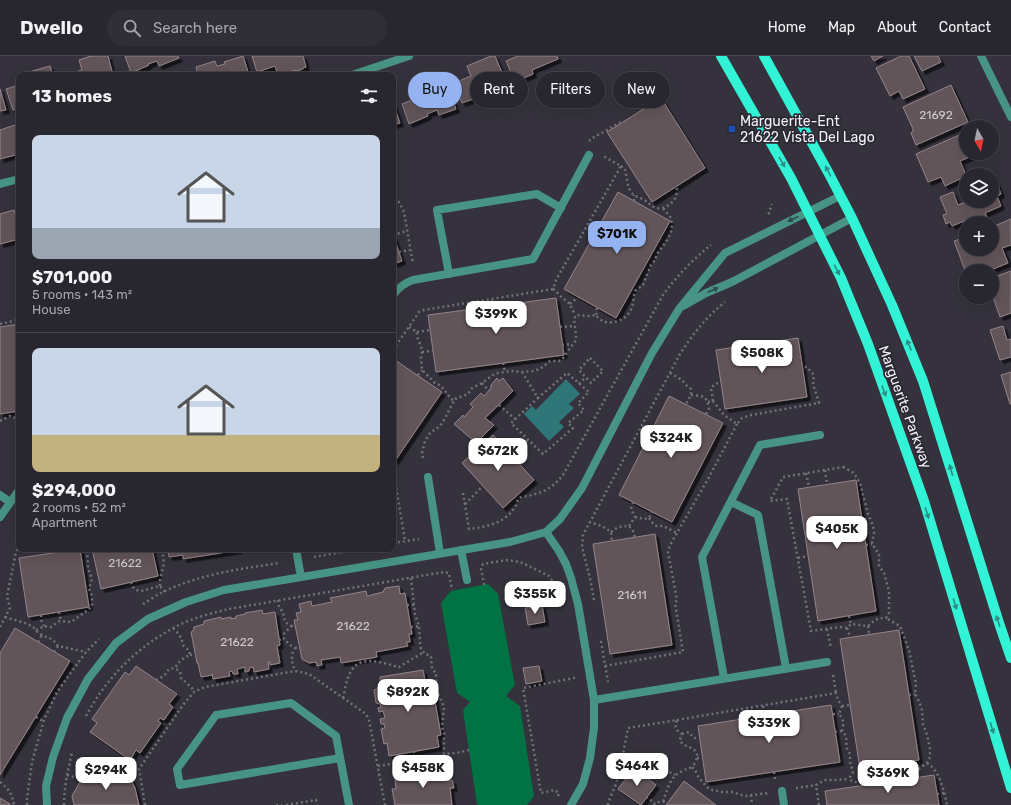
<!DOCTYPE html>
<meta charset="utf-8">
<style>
:root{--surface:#28262e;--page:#302e36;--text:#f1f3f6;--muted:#a5a5aa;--line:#44434a;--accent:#95b2f1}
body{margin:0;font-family:Rubik,sans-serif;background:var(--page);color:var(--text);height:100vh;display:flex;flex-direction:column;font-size:15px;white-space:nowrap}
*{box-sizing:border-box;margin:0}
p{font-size:13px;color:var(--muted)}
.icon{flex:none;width:22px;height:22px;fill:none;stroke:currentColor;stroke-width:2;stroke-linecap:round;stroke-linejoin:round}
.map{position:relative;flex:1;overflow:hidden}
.details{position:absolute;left:16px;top:16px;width:380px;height:480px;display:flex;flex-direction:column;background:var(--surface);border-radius:8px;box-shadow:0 4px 16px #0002,0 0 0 1px var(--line)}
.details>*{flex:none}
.banner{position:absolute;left:408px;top:16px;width:380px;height:36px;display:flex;gap:8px}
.needle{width:26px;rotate:171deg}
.tools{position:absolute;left:959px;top:64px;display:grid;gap:8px}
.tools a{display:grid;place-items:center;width:40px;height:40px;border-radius:50%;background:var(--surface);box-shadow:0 4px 16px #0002,0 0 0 1px var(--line);font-size:20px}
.price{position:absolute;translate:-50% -34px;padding:0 9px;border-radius:8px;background:#fff;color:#222;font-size:13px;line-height:26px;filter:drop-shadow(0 1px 2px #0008)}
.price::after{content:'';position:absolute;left:50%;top:24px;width:12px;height:9px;margin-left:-6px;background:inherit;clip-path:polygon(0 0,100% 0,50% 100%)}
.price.current{background:var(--accent);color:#111}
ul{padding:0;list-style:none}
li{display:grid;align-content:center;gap:8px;height:212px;padding:0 16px}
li+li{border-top:1px solid var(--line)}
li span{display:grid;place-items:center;height:124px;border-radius:8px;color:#555}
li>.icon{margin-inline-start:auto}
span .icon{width:72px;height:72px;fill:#fffc;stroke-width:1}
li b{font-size:17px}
h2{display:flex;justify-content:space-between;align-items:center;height:48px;padding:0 16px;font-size:17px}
.chip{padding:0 14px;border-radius:18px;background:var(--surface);box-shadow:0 4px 16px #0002,0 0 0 1px var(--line);font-size:14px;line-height:36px}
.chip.current{background:var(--accent);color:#111}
header{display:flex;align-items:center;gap:24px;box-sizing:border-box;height:56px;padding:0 20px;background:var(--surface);border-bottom:1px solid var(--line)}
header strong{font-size:19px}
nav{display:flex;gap:22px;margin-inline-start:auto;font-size:14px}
.search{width:280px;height:36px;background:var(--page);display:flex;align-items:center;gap:10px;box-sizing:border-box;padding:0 14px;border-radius:22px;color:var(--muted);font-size:15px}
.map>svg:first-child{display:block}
.green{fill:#007243}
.water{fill:#2f7678}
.building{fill:#62555a;stroke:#93848a;filter:url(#shadow)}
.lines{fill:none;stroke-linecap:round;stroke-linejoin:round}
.path{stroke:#727079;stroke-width:2.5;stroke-dasharray:2 3;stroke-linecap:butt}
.service{stroke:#479485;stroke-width:8}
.minor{stroke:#479485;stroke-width:8}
.primary{stroke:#32f3d6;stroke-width:10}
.oneway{fill:#2e8e84}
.oneway2{fill:#33484c}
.transit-dot{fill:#1a4fb4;stroke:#2b2833;stroke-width:1.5}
.labels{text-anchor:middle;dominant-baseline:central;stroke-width:3.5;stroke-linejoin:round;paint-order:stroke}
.number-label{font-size:12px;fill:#cec9d0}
.poi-label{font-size:14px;fill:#f2f0f7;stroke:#2b2833;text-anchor:start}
.street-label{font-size:14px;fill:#f2f0f7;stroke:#2b2833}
</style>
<header>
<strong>Dwello</strong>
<div class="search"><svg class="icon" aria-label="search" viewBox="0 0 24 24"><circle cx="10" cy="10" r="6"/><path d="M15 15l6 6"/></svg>Search here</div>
<nav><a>Home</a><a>Map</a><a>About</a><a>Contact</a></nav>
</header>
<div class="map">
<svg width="1011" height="749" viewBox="0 0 1011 749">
<defs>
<filter id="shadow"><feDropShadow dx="3.5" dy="3.5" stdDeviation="0" flood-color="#0009"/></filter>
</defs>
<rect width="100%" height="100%" fill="#35323d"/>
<path class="green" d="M488 528 498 538 515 629 506 640 520 650 534 740 527 749H479L477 748 463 654 470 646 457 637 441 547 451 535Z"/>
<path class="water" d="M566 323 580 338 569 348 574 352 559 366 564 371 549 385 524 358 532 350 536 354Z"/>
<path class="building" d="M91 0H108L113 19H65L82 14 79 4Z
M125 0H178L179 2 159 10 157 5 148 8 149 9 131 17Z
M243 0 249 19H198L196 11 215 5 217 10 225 8 224 6Z
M252 0H303L306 11 303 12V13L296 15V14L279 19H278L275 10 257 16Z
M491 0H495L506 26 488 33 487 31 480 34 482 40 462 47 454 27 471 20 467 10Z
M518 0H557L558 3 532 14 533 18 515 26 506 5Z
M871 0H883L874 5Z
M901 0H909L925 33 903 43 899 35 890 40 876 12Z
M914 0H938L941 6 922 15Z
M50 10 53 19H22V18Z
M444 21 456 53 439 59 437 54 427 58 428 60 409 68 402 48 419 41 416 32 433 25V24Z
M19 29V52L13 54 6 33Z
M951 29 968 66 916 89 911 77 913 75V73L903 51Z
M0 33 6 54 0 55Z
M661 42 705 112 652 146 607 76Z
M393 47 400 67 393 69Z
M18 68 19 99H15L0 103V74Z
M966 76V97H979L960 105 966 119V120L945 130 941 121 928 126 916 98Z
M993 118 1001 138 997 140 1001 150 985 157 988 163 979 167H971L969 163 952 170 950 166 946 168 943 159 947 158 940 141 953 136 958 149 966 146 961 133 966 131V145H992V119H991Z
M618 136 670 165 616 262 564 233Z
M14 154 19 172V183L0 188V158Z
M1011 163V189L1002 192 1008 207 988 215H966V217L954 185 966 181V193H992V171Z
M393 179 402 205 393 208Z
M1011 215V257L1000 261 992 238V222Z
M556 242 564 299 436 316 428 259Z
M19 268V355L0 358V271Z
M1003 270 1007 284 1011 283V301L1000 304 990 274Z
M798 282 807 341 725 353 716 294Z
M395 304 442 336 395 405 393 404V308Z
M1011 316V348H1010L1001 319Z
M497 322 499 325 503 322 513 335 485 362 494 369 476 387 454 368 463 359 464 361 473 351 470 348 481 337 484 340 491 332V329Z
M669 340 723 367 672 466 619 439Z
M493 379 534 424 503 452 462 407Z
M856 424 876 555 818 565 798 433Z
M655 478 672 589 610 598 593 488Z
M80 493 89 551 28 561 19 502Z
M92 493H152L158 520 101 533Z
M168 493H239V494L183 503V499L169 501Z
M399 530 400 538 405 537 412 578H409L410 586H406L408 590 376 596 377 601 341 607 340 601 321 604 322 609 317 610 316 606 309 607 302 603 294 564H298L296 557 301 556 299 548 311 545 312 550 332 546 330 542 366 535 367 540 383 536 385 532Z
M542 549 545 566 528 569 525 552Z
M262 554 263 558 275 556 280 589 277 590 280 607 270 609V606H268L269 613 254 616 253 611 249 612V615L245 616V611L237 613 238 618H233L232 615 229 616 230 620 213 623 212 618V619L201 621 198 607H197L191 576 193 575 194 571 204 568V565L221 561V563L231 561V563L236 562V560L245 558V557Z
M15 572 70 605 0 719V597Z
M899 574 919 704 860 713 840 583Z
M136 610 177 638 169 648 173 651 164 664 160 662 158 665 161 667 140 697 136 694 130 704 90 676 97 667 92 663 125 616 129 619Z
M539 610 542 625 526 628 523 612Z
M423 614 425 624 431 623 441 679 437 680 439 691 389 700 387 687 384 688 381 673 385 672 384 668H381L380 663 385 662 383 655 379 656 378 652 381 651 380 648 376 647 374 634 381 632 380 621Z
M831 649 840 706 706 726 698 670Z
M445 712 447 725 452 724 454 732H450L452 749H395L392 733H396L395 723 400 722V719Z
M634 712 656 729 641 749 618 733Z
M122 717 130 721 135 732 139 749H74L72 740 81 724Z
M934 719 939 749H827L825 735Z
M684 725 716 749H666Z
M0 742 10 748V749H0Z"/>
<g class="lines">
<path class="path" d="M589 85 591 83 619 67 626 65
M621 110 625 113C627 121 627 134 634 139 637 141 640 142 643 143 648 146 651 150 656 152 664 154 674 147 676 140 677 137 677 134 677 130
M393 145 399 146 404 156 413 208
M634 145V139
M768 158 769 157 772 148
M393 179 407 175
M399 196 410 194
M553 233 556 235 559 239 570 248 572 254 576 258
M492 243 494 250
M570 248 578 241
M596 259 597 251
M0 268 13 265 19 263
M409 271 417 276V281L421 290 422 296 421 302 422 314 435 327 441 330 453 345
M560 271 574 270
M417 276 430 274
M562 289 572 288
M393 294 419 256 424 254 553 233 556 224 621 110 603 100
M422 296 433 295
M590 302 603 315 591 327 579 314Z
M503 307 505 316
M522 316 538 342 567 317 589 336 578 347 584 354 568 367 573 372 543 398 511 367 538 342
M670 317 682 324 687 330 691 333V339L686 348
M418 319 422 314
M482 327 489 335
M579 328 586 321
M691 339C704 340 707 340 709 353L706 358
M713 345 711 332 715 328 721 326
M708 346 713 345 724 359 737 368 742 362 751 359 819 347 813 328 814 319 807 311H803
M499 349 515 363
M0 365 10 360 16 362 19 366
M513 401 528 384
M423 402 422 397 425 385 430 377 440 370 444 364 455 343 468 338 472 332 482 327 493 319 498 317 511 315 522 316 533 315 540 313 550 305H559L563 302 576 284V279L574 263 576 259 588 260 596 259C603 271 622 267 629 257 634 250 633 242 635 235L643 229 651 209 655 204 657 198 668 183 671 176 672 169 671 162 663 152
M843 411 854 417 860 427 868 458 873 470 874 477 872 488 877 495 879 498V510L884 517 889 535V557L886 562C877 562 874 564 868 570L851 568 847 572 840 571 811 575 787 443 770 445 783 421Z
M393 412 405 485
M825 414 827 428
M806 417 809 431
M463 437 469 473C487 471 505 467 515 451 517 448 517 445 519 442 524 440 530 440 535 438 547 435 555 429 563 419L663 239C677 220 692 204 711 189
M465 448 483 430
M635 461 644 463 649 462 652 456
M649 462 654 469 657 470H663L677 477
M589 466 602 470 611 476 612 485
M629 470 635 461 631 453 633 446
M611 476C617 471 621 470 629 470L633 475 635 482
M393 487 419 483
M866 489 872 488
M48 493V498
M68 493 69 495
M259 493 260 497
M314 501 360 493
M798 502 808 500
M411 522 415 558 419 570 420 587 421 593 425 598 431 600 432 613 436 617V632L444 651 442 671 444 677V698L457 697 469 694
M131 526 133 531 136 534 141 535 160 530 165 536
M484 529 481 512 483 508 507 504 520 506 535 513 549 520 557 532
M160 530C159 515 168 511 161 493
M278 544 279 551 283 556 285 566 291 570 284 578V583L290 589 295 592C290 601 292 606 295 615
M594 544 590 522 582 491 583 479 680 298C693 278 706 261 725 246
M143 548C148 545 154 541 159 538 196 519 238 513 279 507
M407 549H415
M59 556 61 565
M41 559V564L44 570
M849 560 851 568
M5 561C14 564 25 566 33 571 35 573 37 576 40 578 48 583 51 580 58 590L86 596
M291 570H295
M868 570 869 578
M0 571 10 552 7 540 16 496 19 491
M411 571 419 570
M173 572C176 575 179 578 180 580 184 587 180 589 189 594L190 599C183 602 179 605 175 612L180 616 181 622 192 632 194 636
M847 572 850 581
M827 573 831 592
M36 574 39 573 44 570 51 571 60 565 71 566 88 554 92 550V543L91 536 89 533 92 523 88 512 87 493
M279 584 284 583
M601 585 608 626
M38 586 42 579
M295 592 300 591
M54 596 58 590
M190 599 196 598
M605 610 683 596 675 547 677 544 668 496 670 489 708 423 737 368
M833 619 836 637
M156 624 164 620 169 613 175 612
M909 639 915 638
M343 642C345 634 346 625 350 617 360 597 382 607 399 611L424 596
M763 650 765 660
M842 650 839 658C844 664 844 668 842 675 847 680 847 684 846 691L850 698V706L853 716 849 723C862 734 864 710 880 723L891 717 894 716 901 719 912 714 919 713 927 707 930 701V693L927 679 923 668 922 654 919 645 915 638 916 628 909 594 900 570 886 562
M842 650 850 649
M833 658H839
M86 660C107 621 137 591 177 570 193 562 212 557 229 553L444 516 449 517 452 534
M36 661 43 665
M677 664 836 637 838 644 842 650
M835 676 842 675
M682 678 689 676C692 680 694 683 699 682
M414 695 418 716
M697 702H702
M927 707C940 715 944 735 947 749
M893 708 894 716
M98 710 100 721
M378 710 391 708 399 705H404L409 707 430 706 435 705 444 698
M665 714 675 719
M774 716 775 723
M873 718V711
M67 719 74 721 78 720 85 710 88 709 98 710 108 706 139 713
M880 723 881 727
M0 726C9 733 12 738 14 749
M796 732 816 729
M937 738 944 737
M751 739 752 749
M558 740 559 737 555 734 541 737 523 632 574 622V620
M646 741 655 747
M663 745 667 748
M27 749V743L32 706 44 664 57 636 67 622 86 596 99 583
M64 749C64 731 68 714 72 696
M145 749 139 713 183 649 194 636 205 631 295 615 309 618 366 658 369 664 385 749
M276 749H282
M286 749 316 744 317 749
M608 749V747L616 728 620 714 628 672 677 664C674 672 676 674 682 678 681 680 680 683 680 684 682 692 699 690 697 702 696 705 694 709 692 711L695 714 699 722 708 732 712 734 722 736H732L745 740 769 737
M654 749 655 747 663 745C671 724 670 719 692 711
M819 749 816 729 825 724H836L849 723"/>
<path class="service" d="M449 218 437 154 537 138 561 152
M393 239C399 231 404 227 413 224L533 203 589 99
M683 250 706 237 732 226 852 162
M428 421 440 497
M0 439 10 446
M731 446 758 459 786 612
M0 461 19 434
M546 476 559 495 566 508 571 522 578 548 594 644V672L590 702 583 728 571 749
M296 493 301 521
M461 494 467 524
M724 622 702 501 760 389 820 379
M594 644 827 606
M340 702 180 729 177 713 216 659 291 647 336 680 349 749
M782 735 784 749
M47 749 46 730 53 701 67 662 88 623 116 587 148 563 186 546 224 534 510 486 546 476 560 463 582 432 652 297 679 253 725 197 840 140"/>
<path class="minor" d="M981 0 1011 61
M352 19 409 0
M0 128 19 123"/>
<path class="primary" d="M721 0 791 122 841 222 868 288 924 445 1011 732
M764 0 828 116 852 162 892 249 923 325 1000 570 1011 602"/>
</g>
<defs><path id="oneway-solid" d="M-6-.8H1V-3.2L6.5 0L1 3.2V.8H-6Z"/></defs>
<g class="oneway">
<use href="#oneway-solid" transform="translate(782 106) rotate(60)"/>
<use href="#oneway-solid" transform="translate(828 115) rotate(-118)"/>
<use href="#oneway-solid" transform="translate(837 214) rotate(63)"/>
<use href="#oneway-solid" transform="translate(909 289) rotate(-112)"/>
<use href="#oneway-solid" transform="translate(884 335) rotate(70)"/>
<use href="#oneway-solid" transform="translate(951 414) rotate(-107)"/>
<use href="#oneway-solid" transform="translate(927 457) rotate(73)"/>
<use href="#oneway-solid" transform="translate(955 548) rotate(73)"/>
<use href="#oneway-solid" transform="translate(998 565) rotate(-108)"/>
<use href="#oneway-solid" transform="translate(992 672) rotate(73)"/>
</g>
<g class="oneway2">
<use href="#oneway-solid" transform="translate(793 163) rotate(154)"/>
<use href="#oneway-solid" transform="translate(713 234) rotate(-23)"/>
</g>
<rect class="transit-dot" x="728" y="69" width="8" height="8" rx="2"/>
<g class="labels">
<g class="number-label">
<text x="936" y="59">21692</text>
<text x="125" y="507">21622</text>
<text x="632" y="539">21611</text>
<text x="353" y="570">21622</text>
<text x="237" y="586">21622</text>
</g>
<g class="poi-label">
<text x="740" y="65">Marguerite-Ent<tspan x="740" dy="16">21622 Vista Del Lago</tspan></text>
</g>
<g class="street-label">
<text transform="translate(905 351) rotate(70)">Marguerite Parkway</text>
</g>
</g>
</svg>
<div class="tools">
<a><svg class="needle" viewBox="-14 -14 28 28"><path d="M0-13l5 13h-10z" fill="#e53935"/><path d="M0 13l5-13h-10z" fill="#a5a5aa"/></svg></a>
<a><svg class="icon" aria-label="layers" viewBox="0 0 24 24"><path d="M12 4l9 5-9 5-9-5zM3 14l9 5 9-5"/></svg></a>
<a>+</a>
<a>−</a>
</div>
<b class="price current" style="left:617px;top:199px">$701K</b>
<b class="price" style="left:496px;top:279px">$399K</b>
<b class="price" style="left:762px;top:318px">$508K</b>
<b class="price" style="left:671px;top:403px">$324K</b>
<b class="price" style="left:498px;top:416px">$672K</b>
<b class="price" style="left:837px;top:494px">$405K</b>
<b class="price" style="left:535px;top:559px">$355K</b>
<b class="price" style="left:408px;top:657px">$892K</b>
<b class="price" style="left:769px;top:688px">$339K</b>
<b class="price" style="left:637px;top:731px">$464K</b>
<b class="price" style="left:423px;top:733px">$458K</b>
<b class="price" style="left:106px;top:735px">$294K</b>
<b class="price" style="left:888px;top:738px">$369K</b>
<div class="banner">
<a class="chip current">Buy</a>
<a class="chip">Rent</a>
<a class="chip">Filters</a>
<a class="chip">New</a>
</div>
<section class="details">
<h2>13 homes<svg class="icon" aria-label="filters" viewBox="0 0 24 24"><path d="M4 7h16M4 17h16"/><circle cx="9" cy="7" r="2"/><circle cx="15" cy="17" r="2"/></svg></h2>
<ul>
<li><span style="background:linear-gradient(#c9d6e8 75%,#9aa5b1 0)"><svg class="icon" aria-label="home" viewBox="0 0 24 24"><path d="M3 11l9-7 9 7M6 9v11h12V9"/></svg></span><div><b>$701,000</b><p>5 rooms · 143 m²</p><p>House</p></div></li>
<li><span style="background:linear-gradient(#c9d6e8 70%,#c2b280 0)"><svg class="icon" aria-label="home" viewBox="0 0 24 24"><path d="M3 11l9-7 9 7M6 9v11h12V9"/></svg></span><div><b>$294,000</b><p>2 rooms · 52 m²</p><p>Apartment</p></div></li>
</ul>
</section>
</div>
